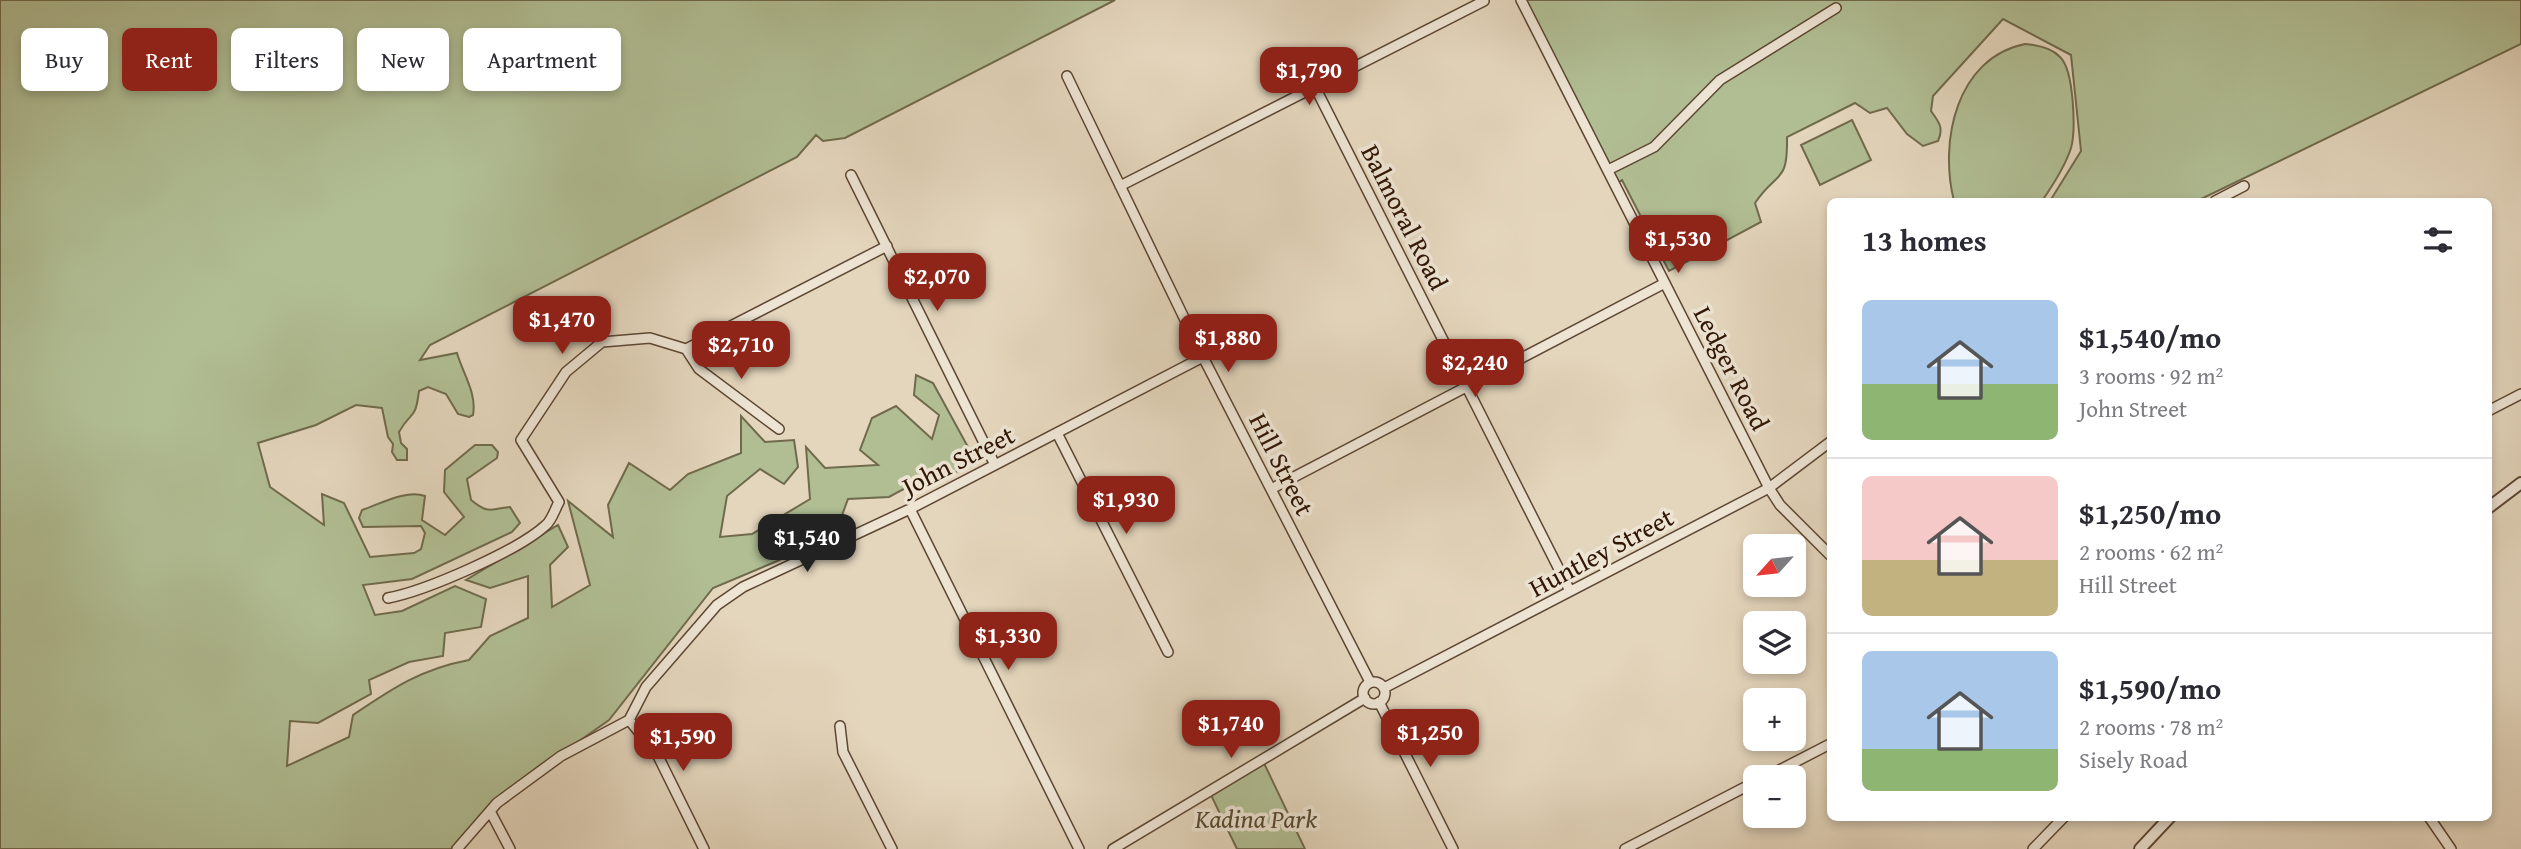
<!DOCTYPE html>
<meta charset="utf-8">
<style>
:root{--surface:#fff;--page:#f7f7f7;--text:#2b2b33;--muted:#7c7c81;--line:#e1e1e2;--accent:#8f2418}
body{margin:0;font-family:"Gentium Book Plus",serif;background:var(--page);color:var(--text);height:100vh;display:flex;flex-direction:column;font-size:26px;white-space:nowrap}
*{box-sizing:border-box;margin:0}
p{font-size:23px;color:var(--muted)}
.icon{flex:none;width:38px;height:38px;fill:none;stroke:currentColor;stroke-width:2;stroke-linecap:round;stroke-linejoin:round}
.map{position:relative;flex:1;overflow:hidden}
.drawer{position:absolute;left:1827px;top:198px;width:665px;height:623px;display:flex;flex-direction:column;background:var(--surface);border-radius:10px;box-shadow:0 4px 10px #0003}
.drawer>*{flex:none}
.banner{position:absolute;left:21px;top:28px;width:665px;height:63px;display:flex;gap:14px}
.needle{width:46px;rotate:243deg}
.buttons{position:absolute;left:1743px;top:534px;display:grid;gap:14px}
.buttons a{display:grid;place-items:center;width:63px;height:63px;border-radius:10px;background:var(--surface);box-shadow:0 4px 10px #0003;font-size:35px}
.price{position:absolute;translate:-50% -60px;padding:0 16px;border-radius:14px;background:var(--accent);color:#fff;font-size:23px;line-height:46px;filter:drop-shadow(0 2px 4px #0008)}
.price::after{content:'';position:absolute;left:50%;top:42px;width:21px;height:16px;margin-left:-10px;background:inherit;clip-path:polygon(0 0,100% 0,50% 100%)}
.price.on{background:#222;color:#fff}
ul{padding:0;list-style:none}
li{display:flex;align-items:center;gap:21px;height:175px;padding:0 35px}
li+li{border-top:2px solid var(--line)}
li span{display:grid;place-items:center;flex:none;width:196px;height:140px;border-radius:10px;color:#555}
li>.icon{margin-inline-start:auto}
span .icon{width:84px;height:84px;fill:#fffc;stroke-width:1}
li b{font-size:30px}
h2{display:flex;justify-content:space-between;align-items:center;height:84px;padding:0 35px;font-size:30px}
.chip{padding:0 24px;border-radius:10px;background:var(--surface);box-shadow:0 4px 10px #0003;font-size:24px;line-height:63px}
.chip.on{background:var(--accent);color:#fff}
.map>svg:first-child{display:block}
.green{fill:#b1be94;stroke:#706a4c;stroke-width:2}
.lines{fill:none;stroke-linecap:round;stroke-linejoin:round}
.minor-casing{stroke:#5d4632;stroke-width:12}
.tertiary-casing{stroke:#5d4632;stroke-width:14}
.minor{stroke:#ede4d4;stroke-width:9}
.tertiary{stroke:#ede4d4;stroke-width:10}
.labels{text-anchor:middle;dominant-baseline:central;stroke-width:7;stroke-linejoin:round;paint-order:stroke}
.street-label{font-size:26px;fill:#301603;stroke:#ede4d4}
.park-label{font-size:26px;font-style:italic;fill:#57482e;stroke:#ede4d4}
</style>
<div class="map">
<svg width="2521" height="849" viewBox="0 0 2521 849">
<rect width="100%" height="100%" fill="#e4d6bd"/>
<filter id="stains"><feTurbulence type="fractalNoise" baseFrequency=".00286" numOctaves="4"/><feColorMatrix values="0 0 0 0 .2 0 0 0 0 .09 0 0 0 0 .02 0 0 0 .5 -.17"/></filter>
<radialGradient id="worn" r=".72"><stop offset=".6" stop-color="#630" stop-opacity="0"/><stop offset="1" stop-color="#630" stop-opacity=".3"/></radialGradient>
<path class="green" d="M0 0H1115L845 138 823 141 816 135 797 157 430 345 420 360 457 353C463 374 477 393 473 415L469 417 458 414 446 394 428 387 419 391C415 422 412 409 399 432L401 443 407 449V460H397L392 452 393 444 388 437 382 408 356 405 316 425 258 443 270 487 324 525 322 494 344 503 370 557 414 553 421 549 425 533 421 526 363 527 359 518 362 510C380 504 407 489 425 496L422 520 445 535 464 517 444 492 445 470 475 445H492L498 452 497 458 467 479 471 500C490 515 489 509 510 507L520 523 512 532 412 579 363 585 375 615 402 611 455 586 486 599 481 627 445 633 443 656 409 662 369 680 371 694 318 723 290 721 287 766 349 737 353 715C393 688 421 669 469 660L490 636 528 618V576L490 588 466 580 558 525 568 547 550 565 552 607 590 585 568 501 613 537 608 505 629 463 670 490 688 474 741 453V416L765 442 794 440 798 467 784 484 760 469 727 496 720 537 752 534 810 499 806 447 825 468 878 465 860 450 872 418 896 406 932 439 939 415 914 395 916 375 933 383 974 458 959 471 924 478 889 497 848 499 835 534 801 529V551L713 588 609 720 500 797 451 849H0Z
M1521 0H2521V44L2197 201H2050L2081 151 2071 55 2003 19 1933 96 1931 111C1939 122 1944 128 1938 141L1923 146 1907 134 1887 108 1870 113 1855 103 1787 137C1788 185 1777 170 1755 203L1761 222 1669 271 1622 180 1615 185Z
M2025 44C2037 45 2052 48 2060 57 2074 70 2076 130 2071 148 2065 167 2053 185 2042 201H1954C1939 142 1956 58 2025 44Z
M1852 120 1871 160 1820 185 1801 145Z
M1262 759 1305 849H1237L1209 791Z"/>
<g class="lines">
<defs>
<path id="minor" d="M1521 0 1769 488 1780 505 1830 555
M1067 76 1203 357 1370 682
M1315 87 1570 591
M1608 170 1654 147 1720 80 1836 8
M851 175 995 465
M1120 186 1484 1
M2215 201 2244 186
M686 349 699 369 779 429
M2488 411 2521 394
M1057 433 1168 652
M1271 489 1665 283
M910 509 1079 849
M388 598C425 591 518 551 546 525 552 520 555 509 559 502L521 440 566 372 602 342 650 338 686 349 887 246
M1363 693a11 11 0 1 1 22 0a11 11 0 1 1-22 0Z
M1384 688 1769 488 1830 442
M1379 702 1453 849
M629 720 657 754 704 849
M840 726 843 752 892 849
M1766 777 1830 744
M490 811 510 849
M2429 817 2451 849
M457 849 497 803 561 756 629 720 646 687 717 605 743 587 910 509 1203 357
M1113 849 1365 698
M1625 849 1755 782
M2033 849 2064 817"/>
<path id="tertiary" d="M2488 508 2521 483
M2140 849 2170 817"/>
</defs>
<use href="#minor" class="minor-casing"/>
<use href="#tertiary" class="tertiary-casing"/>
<use href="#minor" class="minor"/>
<use href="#tertiary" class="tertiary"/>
</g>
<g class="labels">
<g class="street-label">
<text transform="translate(1405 217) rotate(63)">Balmoral Road</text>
<text transform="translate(1732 368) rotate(63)">Ledger Road</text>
<text transform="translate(958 460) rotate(-27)">John Street</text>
<text transform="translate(1282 464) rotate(63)">Hill Street</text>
<text transform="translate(1601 552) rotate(-28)">Huntley Street</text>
</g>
<g class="park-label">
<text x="1256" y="818">Kadina Park</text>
</g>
</g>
<rect width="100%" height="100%" filter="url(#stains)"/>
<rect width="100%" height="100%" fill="url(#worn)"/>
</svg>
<div class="buttons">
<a><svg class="needle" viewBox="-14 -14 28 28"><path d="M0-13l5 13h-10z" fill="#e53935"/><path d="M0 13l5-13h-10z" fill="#7c7c81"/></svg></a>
<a><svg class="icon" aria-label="layers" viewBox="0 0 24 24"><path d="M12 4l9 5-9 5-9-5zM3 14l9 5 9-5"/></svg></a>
<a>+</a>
<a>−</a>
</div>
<b class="price" style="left:1309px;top:107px">$1,790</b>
<b class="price" style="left:1678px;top:275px">$1,530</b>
<b class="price" style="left:937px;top:313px">$2,070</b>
<b class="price" style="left:562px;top:356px">$1,470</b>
<b class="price" style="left:1228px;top:374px">$1,880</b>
<b class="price" style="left:741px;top:381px">$2,710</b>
<b class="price" style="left:1475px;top:399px">$2,240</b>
<b class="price" style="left:1126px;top:536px">$1,930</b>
<b class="price on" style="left:807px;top:574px">$1,540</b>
<b class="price" style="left:1008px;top:672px">$1,330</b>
<b class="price" style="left:1231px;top:760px">$1,740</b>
<b class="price" style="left:1430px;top:769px">$1,250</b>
<b class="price" style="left:683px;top:773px">$1,590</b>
<div class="banner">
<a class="chip">Buy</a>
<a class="chip on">Rent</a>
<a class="chip">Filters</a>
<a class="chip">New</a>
<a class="chip">Apartment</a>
</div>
<section class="drawer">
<h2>13 homes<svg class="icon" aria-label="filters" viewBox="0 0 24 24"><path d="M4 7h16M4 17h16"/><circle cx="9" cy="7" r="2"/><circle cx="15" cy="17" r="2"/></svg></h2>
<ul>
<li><span style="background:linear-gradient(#a9c7e8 60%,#8fb573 0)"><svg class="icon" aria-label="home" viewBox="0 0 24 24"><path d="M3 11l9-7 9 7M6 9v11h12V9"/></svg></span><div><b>$1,540/mo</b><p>3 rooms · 92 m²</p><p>John Street</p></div></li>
<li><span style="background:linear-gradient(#f6c9c9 60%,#c2b280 0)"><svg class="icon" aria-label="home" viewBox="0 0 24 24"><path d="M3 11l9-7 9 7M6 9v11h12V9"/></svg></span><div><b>$1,250/mo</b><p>2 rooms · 62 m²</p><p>Hill Street</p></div></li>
<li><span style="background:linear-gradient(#a9c7e8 70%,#8fb573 0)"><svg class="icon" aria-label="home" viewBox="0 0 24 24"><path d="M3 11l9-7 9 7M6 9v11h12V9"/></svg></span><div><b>$1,590/mo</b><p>2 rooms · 78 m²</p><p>Sisely Road</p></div></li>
</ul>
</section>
</div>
